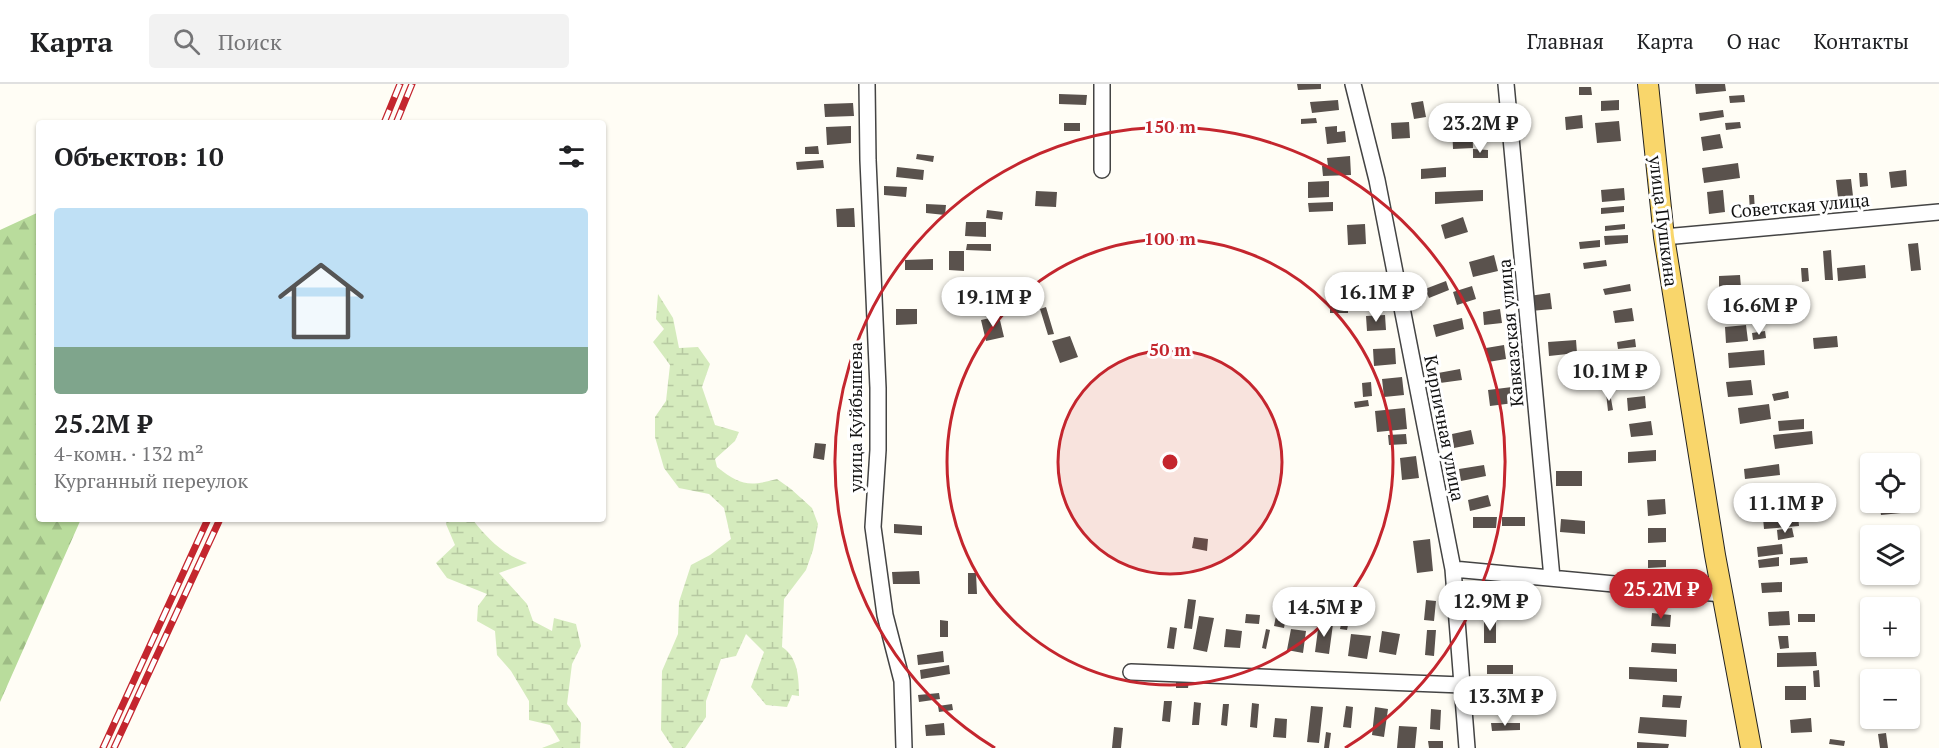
<!DOCTYPE html>
<html lang="ru">
<meta charset="utf-8">
<style>
:root{--surface:#fff;--page:#f2f2f2;--text:#202124;--muted:#757577;--line:#e0e0e0;--accent:#c4262e}
body{margin:0;font-family:"PT Serif",serif;background:var(--page);color:var(--text);height:100vh;display:flex;flex-direction:column;font-size:22px;white-space:nowrap}
*{box-sizing:border-box;margin:0}
p{font-size:20px;color:var(--muted)}
.icon{flex:none;width:33px;height:33px;fill:none;stroke:currentColor;stroke-width:2;stroke-linecap:round;stroke-linejoin:round}
.map{position:relative;flex:1;overflow:hidden}
.panel{position:absolute;left:36px;top:36px;width:570px;height:402px;display:flex;flex-direction:column;background:var(--surface);border-radius:6px;box-shadow:0 2px 4px #0004}
.panel>*{flex:none}
.tools{position:absolute;left:1860px;top:369px;display:grid;gap:12px}
.tools a{display:grid;place-items:center;width:60px;height:60px;border-radius:6px;background:var(--surface);box-shadow:0 2px 4px #0004;font-size:30px}
.price{position:absolute;translate:-50% -51px;padding:0 14px;border-radius:21px;background:#fff;color:#222;font-size:20px;line-height:39px;filter:drop-shadow(0 2px 3px #0008)}
.price::after{content:'';position:absolute;left:50%;top:36px;width:18px;height:14px;margin-left:-9px;background:inherit;clip-path:polygon(0 0,100% 0,50% 100%)}
.price.current{background:var(--accent);color:#fff}
ul{padding:0;list-style:none}
li{display:grid;align-content:center;gap:12px;height:318px;padding:0 18px}
li span{display:grid;place-items:center;height:186px;border-radius:6px;color:#555}
li>.icon{margin-inline-start:auto}
span .icon{width:108px;height:108px;fill:#fffc;stroke-width:1}
li b{font-size:26px}
h2{display:flex;justify-content:space-between;align-items:center;height:72px;padding:0 18px;font-size:26px}
header{display:flex;align-items:center;gap:36px;box-sizing:border-box;height:84px;padding:0 30px;background:var(--surface);border-bottom:2px solid var(--line)}
header strong{font-size:28px}
nav{display:flex;gap:33px;margin-inline-start:auto;font-size:21px}
.search{width:420px;height:54px;background:var(--page);display:flex;align-items:center;gap:15px;box-sizing:border-box;padding:0 21px;border-radius:6px;color:var(--muted);font-size:22px}
.map>svg:first-child{display:block}
.forest{fill:url(#forest-firs)}
.wetland{fill:url(#wetland-marsh)}
.building{fill:#5a524d}
.lines{fill:none;stroke-linecap:round;stroke-linejoin:round}
.minor-casing{stroke:#444;stroke-width:18}
.major-casing{stroke:#222;stroke-width:22}
.minor{stroke:#fff;stroke-width:15}
.major{stroke:#f9d66b;stroke-width:20}
.rail-casing{stroke:#c4262e;stroke-width:7}
.rail{stroke:#fff;stroke-width:4.5;stroke-dasharray:14;stroke-linecap:butt}
.ring{fill:none;stroke:#c4262e;stroke-width:3}
.labels{text-anchor:middle;dominant-baseline:central;stroke-width:6;stroke-linejoin:round;paint-order:stroke}
.street-label{font-size:18px;fill:#111;stroke:#fff}
.centre{fill:#c4262e;stroke:#fff;stroke-width:3}
.ring-label{font-size:18px;text-anchor:middle;font-weight:bold;fill:#c4262e;stroke:#fff;stroke-width:6;stroke-linejoin:round;paint-order:stroke}
</style>
<header>
<strong>Карта</strong>
<div class="search"><svg class="icon" aria-label="search" viewBox="0 0 24 24"><circle cx="10" cy="10" r="6"/><path d="M15 15l6 6"/></svg>Поиск</div>
<nav><a>Главная</a><a>Карта</a><a>О нас</a><a>Контакты</a></nav>
</header>
<div class="map">
<svg width="1939" height="664" viewBox="0 0 1939 664">
<defs>
<pattern id="forest-firs" width="22" height="20" patternUnits="userSpaceOnUse" patternTransform="scale(1.5)"><rect width="22" height="20" fill="#b9dc9c"/><path d="M5 1l3.5 6h-7zM16 11l3.5 6h-7z" fill="#9ebc85"/></pattern>
<pattern id="wetland-marsh" width="20" height="14" patternUnits="userSpaceOnUse" patternTransform="scale(1.5)"><rect width="20" height="14" fill="#d5ebbd"/><path d="M1 5h8M5 5V1M11 12h8M15 12V8" fill="none" stroke="#b6c8a1"/></pattern>
</defs>
<rect width="100%" height="100%" fill="#fffdf5"/>
<path class="forest" d="M39 128V435H81L0 618V146Z"/>
<path class="wetland" d="M658 210 673 234 679 264 698 263 710 280 702 303 715 341 739 348 735 357 715 375 717 383C740 401 748 403 777 395L791 405 812 424 818 440 813 466 806 486 784 515 782 563C798 573 799 594 799 612L792 611 787 623 766 621 751 603 764 568 746 550 736 572 721 575 706 617V633L685 664H673L661 646 662 587 678 550 679 518 691 481 710 471 731 455 724 424 709 410 679 404 664 384 655 353V333L666 317 670 281 653 258 664 245 656 235Z
M447 435H472C490 457 500 468 527 479L499 489 527 520 533 537 552 547 554 534 576 540 581 562 572 580 567 620 581 639 580 664H542L560 657 550 641 529 636V617L511 587 497 571 495 547 477 537 478 522 487 510 447 494 436 479 455 461 446 440Z"/>
<path class="building" d="M1297 0H1321V5L1298 6Z
M1695 0H1725L1726 7 1696 10Z
M1579 3H1591L1592 11H1579Z
M1059 10 1087 11 1086 21 1059 20Z
M1744 11 1745 18 1730 19 1729 12Z
M1338 16 1339 26 1312 29 1310 18Z
M1619 16V26L1601 27V17Z
M1423 17 1426 33 1414 35 1411 19Z
M853 19 854 32 825 33 824 20Z
M1723 26 1724 33 1700 37 1699 29Z
M1582 31 1583 44 1566 46 1565 33Z
M1316 34 1317 39 1301 40V35Z
M1619 37 1621 57 1597 59 1595 39Z
M1409 38 1410 54 1392 55 1391 39Z
M1472 38 1473 64 1453 65 1452 39Z
M1740 38 1741 44 1726 46 1725 39Z
M1064 39H1080V47H1064Z
M851 42V59L827 61 826 43Z
M1337 42V48L1345 47 1346 58 1327 60 1325 43Z
M1720 50 1723 64 1703 67 1701 53Z
M818 62 819 70H805V63Z
M1473 65 1488 66V74H1473Z
M917 70 934 72 933 78 916 75Z
M1350 72 1351 91 1323 92 1322 82H1328L1327 74Z
M823 76 824 84 797 86 796 78Z
M1738 79 1740 94 1704 99 1702 84Z
M897 83 924 86 923 96 896 93Z
M1446 83V93L1421 95V85Z
M1906 86 1907 102 1891 104 1889 88Z
M1859 89H1867L1868 102 1860 103Z
M1851 95 1853 112 1838 113 1836 96Z
M1329 97V113L1308 114V98Z
M884 102 907 103 906 113 884 111Z
M1624 104 1625 116 1602 118 1601 106Z
M1483 106V117L1435 120V108Z
M1723 106 1725 128 1709 130 1707 108Z
M1036 107 1057 108 1056 123 1035 122Z
M1749 111H1754L1755 127 1750 128Z
M1333 118V127L1309 128 1308 119Z
M926 120 946 121 945 131 926 129Z
M1624 122V128L1601 130V124Z
M854 124 855 143H837L836 125Z
M987 126 1003 128 1002 136 986 134Z
M1463 133 1468 148 1445 155 1441 141Z
M966 138H986V153L965 152Z
M1365 140 1366 160 1348 161 1347 141Z
M1625 140V145L1605 147V142Z
M1628 151V159L1605 161 1604 152Z
M1600 156V163L1580 165 1579 158Z
M1918 159 1921 186 1911 187 1908 160Z
M967 160H991V167L966 166Z
M1831 166 1833 196H1825L1823 167Z
M949 167H964V187L949 186Z
M1494 171 1498 187 1473 193 1469 178Z
M933 175V186H905V176Z
M1606 176 1607 182 1584 185 1583 179Z
M1865 181 1866 194 1838 197 1837 184Z
M1801 184H1808L1809 197 1802 198Z
M1372 189 1373 196H1379L1380 212 1331 215V205L1359 204 1358 190Z
M1740 191 1741 204 1719 205V192Z
M1446 197 1449 206 1429 214 1425 205Z
M1630 200 1631 207 1605 211 1603 205Z
M1472 202 1476 215 1457 221 1453 208Z
M1550 209 1552 225 1531 227 1529 212Z
M961 211 962 215 947 217V213Z
M1748 215 1749 229 1723 232 1722 218Z
M1330 220H1348V229H1330Z
M1046 223 1054 250 1048 251 1040 225Z
M1632 224 1634 237 1615 239 1613 227Z
M896 225H917V240L896 241Z
M1500 225 1502 239 1484 241 1483 228Z
M1385 231 1386 246 1367 247 1366 232Z
M999 232 1004 253 986 257 981 236Z
M1462 234 1464 245 1436 253 1433 241Z
M1746 241 1748 257 1726 259 1725 243Z
M1765 247 1766 254 1753 256 1752 249Z
M1070 252 1078 273 1060 279 1052 257Z
M1837 252 1838 263 1814 265 1813 254Z
M1635 255 1636 263 1618 265 1617 258Z
M1576 256 1577 269 1549 272 1548 258Z
M1504 261 1506 275 1488 278 1486 264Z
M1395 264 1396 280 1374 282 1373 265Z
M1764 266 1765 281 1729 284 1728 269Z
M1460 285 1462 296 1440 299 1438 289Z
M1636 288 1637 295 1613 299 1612 292Z
M1402 293 1404 311 1384 313 1382 295Z
M1751 296 1753 311 1728 313 1726 298Z
M1371 298 1372 312 1363 313 1362 299Z
M1512 303 1514 319 1490 322 1488 306Z
M1788 307 1789 314 1774 317 1772 310Z
M1606 309H1610L1613 326 1608 327Z
M1645 312 1646 324 1628 327 1627 314Z
M1368 316 1369 322 1355 324 1354 318Z
M1769 320 1771 335 1740 340 1738 324Z
M1405 324 1407 345 1377 348 1375 327Z
M1804 335V345L1779 347 1778 337Z
M1651 337 1653 351 1631 353 1629 340Z
M1471 346 1474 360 1454 364 1452 350Z
M1812 347 1813 360 1775 365 1773 351Z
M1406 350 1407 360 1389 361 1388 351Z
M815 359 826 360 824 376 813 374Z
M1656 366V377L1628 379V368Z
M1416 372 1419 394 1402 396 1400 374Z
M1779 380 1780 391 1745 395 1744 385Z
M1484 381 1486 392 1461 397 1459 385Z
M1556 387H1582V402H1556Z
M1786 404 1787 417 1751 421 1749 408Z
M1488 411 1491 422 1470 427 1468 416Z
M1665 415 1666 430 1648 432 1647 416Z
M1879 418H1900L1901 429 1881 431Z
M1798 431 1799 442 1764 445 1763 434Z
M1473 433H1497L1496 444H1473Z
M1502 433H1525V442H1502Z
M1561 435 1585 437V450L1560 448Z
M894 440 922 442V451L894 449Z
M1648 444H1666V458L1648 459Z
M1792 444 1794 453 1778 456 1777 446Z
M1194 453 1208 455 1207 467 1192 464Z
M1430 455 1433 487 1417 489 1413 457Z
M1782 460 1783 470 1758 473 1757 463Z
M1779 473V482L1759 484 1758 476Z
M1807 473 1808 479 1790 481V474Z
M1648 476H1666V483L1648 484Z
M919 487 920 500H893L892 488Z
M968 489H976L977 510H968Z
M1782 498V508L1762 509 1761 499Z
M1480 511H1503V531H1480Z
M1188 515 1196 516 1192 545 1184 544Z
M1426 516 1436 517 1434 537 1424 536Z
M1278 522 1288 524 1284 544 1274 542Z
M1789 527 1790 541 1769 542 1768 528Z
M1652 529 1671 531 1670 543 1651 542Z
M1246 530 1260 531 1259 540 1245 539Z
M1798 530H1815V538H1798Z
M1343 531 1350 532 1347 546 1340 545Z
M1199 532 1214 534 1207 568 1193 565Z
M940 536 948 537V553H940Z
M1910 536 1920 537 1919 548 1910 547Z
M1319 538 1333 540 1329 570 1315 568Z
M1484 538H1496V559H1484Z
M1170 543 1177 544 1174 565 1167 564Z
M1226 545 1242 547 1240 564 1224 563Z
M1266 545 1270 546 1266 565 1262 564Z
M1291 545 1306 547 1303 569 1287 566Z
M1427 546H1436L1434 572 1425 571Z
M1382 547 1400 550 1396 571 1379 568Z
M1351 550 1371 552 1367 575 1348 572Z
M1778 552H1788L1789 564 1780 565Z
M1652 559 1676 560V570L1651 568Z
M943 567 944 578 918 581 917 571Z
M1816 568 1817 582 1777 583V569Z
M949 581 950 590 921 595 920 586Z
M1487 581H1513V590H1487Z
M1629 583 1677 585V598L1629 595Z
M1819 586 1820 603H1814L1813 587Z
M1176 596 1189 597 1188 604H1176Z
M1785 602H1806V616H1785Z
M1489 608 1522 609V622L1489 621Z
M939 609 940 615 919 618 918 611Z
M1663 611 1682 612 1680 624 1662 623Z
M1164 617H1172L1170 638 1162 637Z
M1194 618 1201 619 1199 641H1192Z
M1252 619 1259 620 1257 644 1250 643Z
M952 620 953 626 939 628 938 622Z
M1223 620H1229L1227 642 1221 641Z
M1311 622 1323 623 1319 659 1307 658Z
M1346 622 1353 623 1351 644 1343 643Z
M1375 623 1388 625 1384 653 1372 651Z
M1431 625 1441 626 1440 646 1430 645Z
M1640 633 1687 636 1686 653 1638 649Z
M1275 634 1287 635 1286 654 1273 653Z
M1811 634 1812 648 1791 649 1790 636Z
M944 639 945 651 926 652 925 641Z
M1491 639H1520V646L1492 647Z
M1399 642 1417 643 1415 664H1397Z
M1114 643 1123 644 1121 664H1112Z
M1326 648 1331 649 1329 664H1324Z
M1886 649 1888 664H1880L1878 650Z
M1830 655 1845 657 1844 662 1829 660Z
M1428 657H1443V664H1429Z
M1637 658 1669 660 1668 664H1637Z"/>
<g class="lines">
<defs>
<path id="minor" d="M867 0 868 76 878 304V366L873 443 885 531 902 597 904 664
M1353 0 1377 96 1453 485 1467 664
M1506 0 1552 494
M1102 86V0
M1664 153 1939 128
M1453 485 1722 510
M1131 588 1462 601"/>
<path id="major" d="M1648 0 1664 153 1715 471 1751 664"/>
</defs>
<use href="#minor" class="minor-casing"/>
<use href="#major" class="major-casing"/>
<use href="#minor" class="minor"/>
<use href="#major" class="major"/>
<defs>
<path id="rail" d="M384 39 400 0
M396 39 412 0
M103 664 208 435
M114 664 220 435"/>
</defs>
<use href="#rail" class="rail-casing"/>
<use href="#rail" class="rail"/>
</g>
<circle cx="1170" cy="378" r="112" fill="#c4262e" fill-opacity=".12"/>
<g class="ring">
<circle cx="1170" cy="378" r="112"/>
<circle cx="1170" cy="378" r="223"/>
<path d="M995 664A335 335 0 1 1 1345 664"/>
</g>
<g class="labels">
<g class="street-label">
<text transform="translate(1800 121) rotate(-5)">Советская улица</text>
<text transform="translate(1664 137) rotate(83)">улица Пушкина</text>
<text transform="translate(1510 249) rotate(-95)">Кавказская улица</text>
<text transform="translate(855 333) rotate(-90)">улица Куйбышева</text>
<text transform="translate(1445 344) rotate(79)">Кирпичная улица</text>
</g>
</g>
<circle cx="1170" cy="378" r="9" class="centre"/>
<g class="ring-label">
<text x="1170" y="49">150 m</text>
<text x="1170" y="161">100 m</text>
<text x="1170" y="272">50 m</text>
</g>
</svg>
<div class="tools">
<a><svg class="icon" aria-label="locate" viewBox="0 0 24 24"><circle cx="12" cy="12" r="6"/><path d="M12 2v4M12 18v4M2 12h4M18 12h4"/></svg></a>
<a><svg class="icon" aria-label="layers" viewBox="0 0 24 24"><path d="M12 4l9 5-9 5-9-5zM3 14l9 5 9-5"/></svg></a>
<a>+</a>
<a>−</a>
</div>
<b class="price" style="left:1480px;top:70px">23.2M ₽</b>
<b class="price" style="left:1376px;top:239px">16.1M ₽</b>
<b class="price" style="left:993px;top:244px">19.1M ₽</b>
<b class="price" style="left:1759px;top:252px">16.6M ₽</b>
<b class="price" style="left:1609px;top:318px">10.1M ₽</b>
<b class="price" style="left:1785px;top:450px">11.1M ₽</b>
<b class="price current" style="left:1661px;top:536px">25.2M ₽</b>
<b class="price" style="left:1490px;top:548px">12.9M ₽</b>
<b class="price" style="left:1324px;top:554px">14.5M ₽</b>
<b class="price" style="left:1505px;top:643px">13.3M ₽</b>
<section class="panel">
<h2>Объектов: 10<svg class="icon" aria-label="filters" viewBox="0 0 24 24"><path d="M4 7h16M4 17h16"/><circle cx="9" cy="7" r="2"/><circle cx="15" cy="17" r="2"/></svg></h2>
<ul>
<li><span style="background:linear-gradient(#bfe0f5 75%,#7fa58c 0)"><svg class="icon" aria-label="home" viewBox="0 0 24 24"><path d="M3 11l9-7 9 7M6 9v11h12V9"/></svg></span><div><b>25.2M ₽</b><p>4-комн. · 132 m²</p><p>Курганный переулок</p></div></li>
</ul>
</section>
</div>
